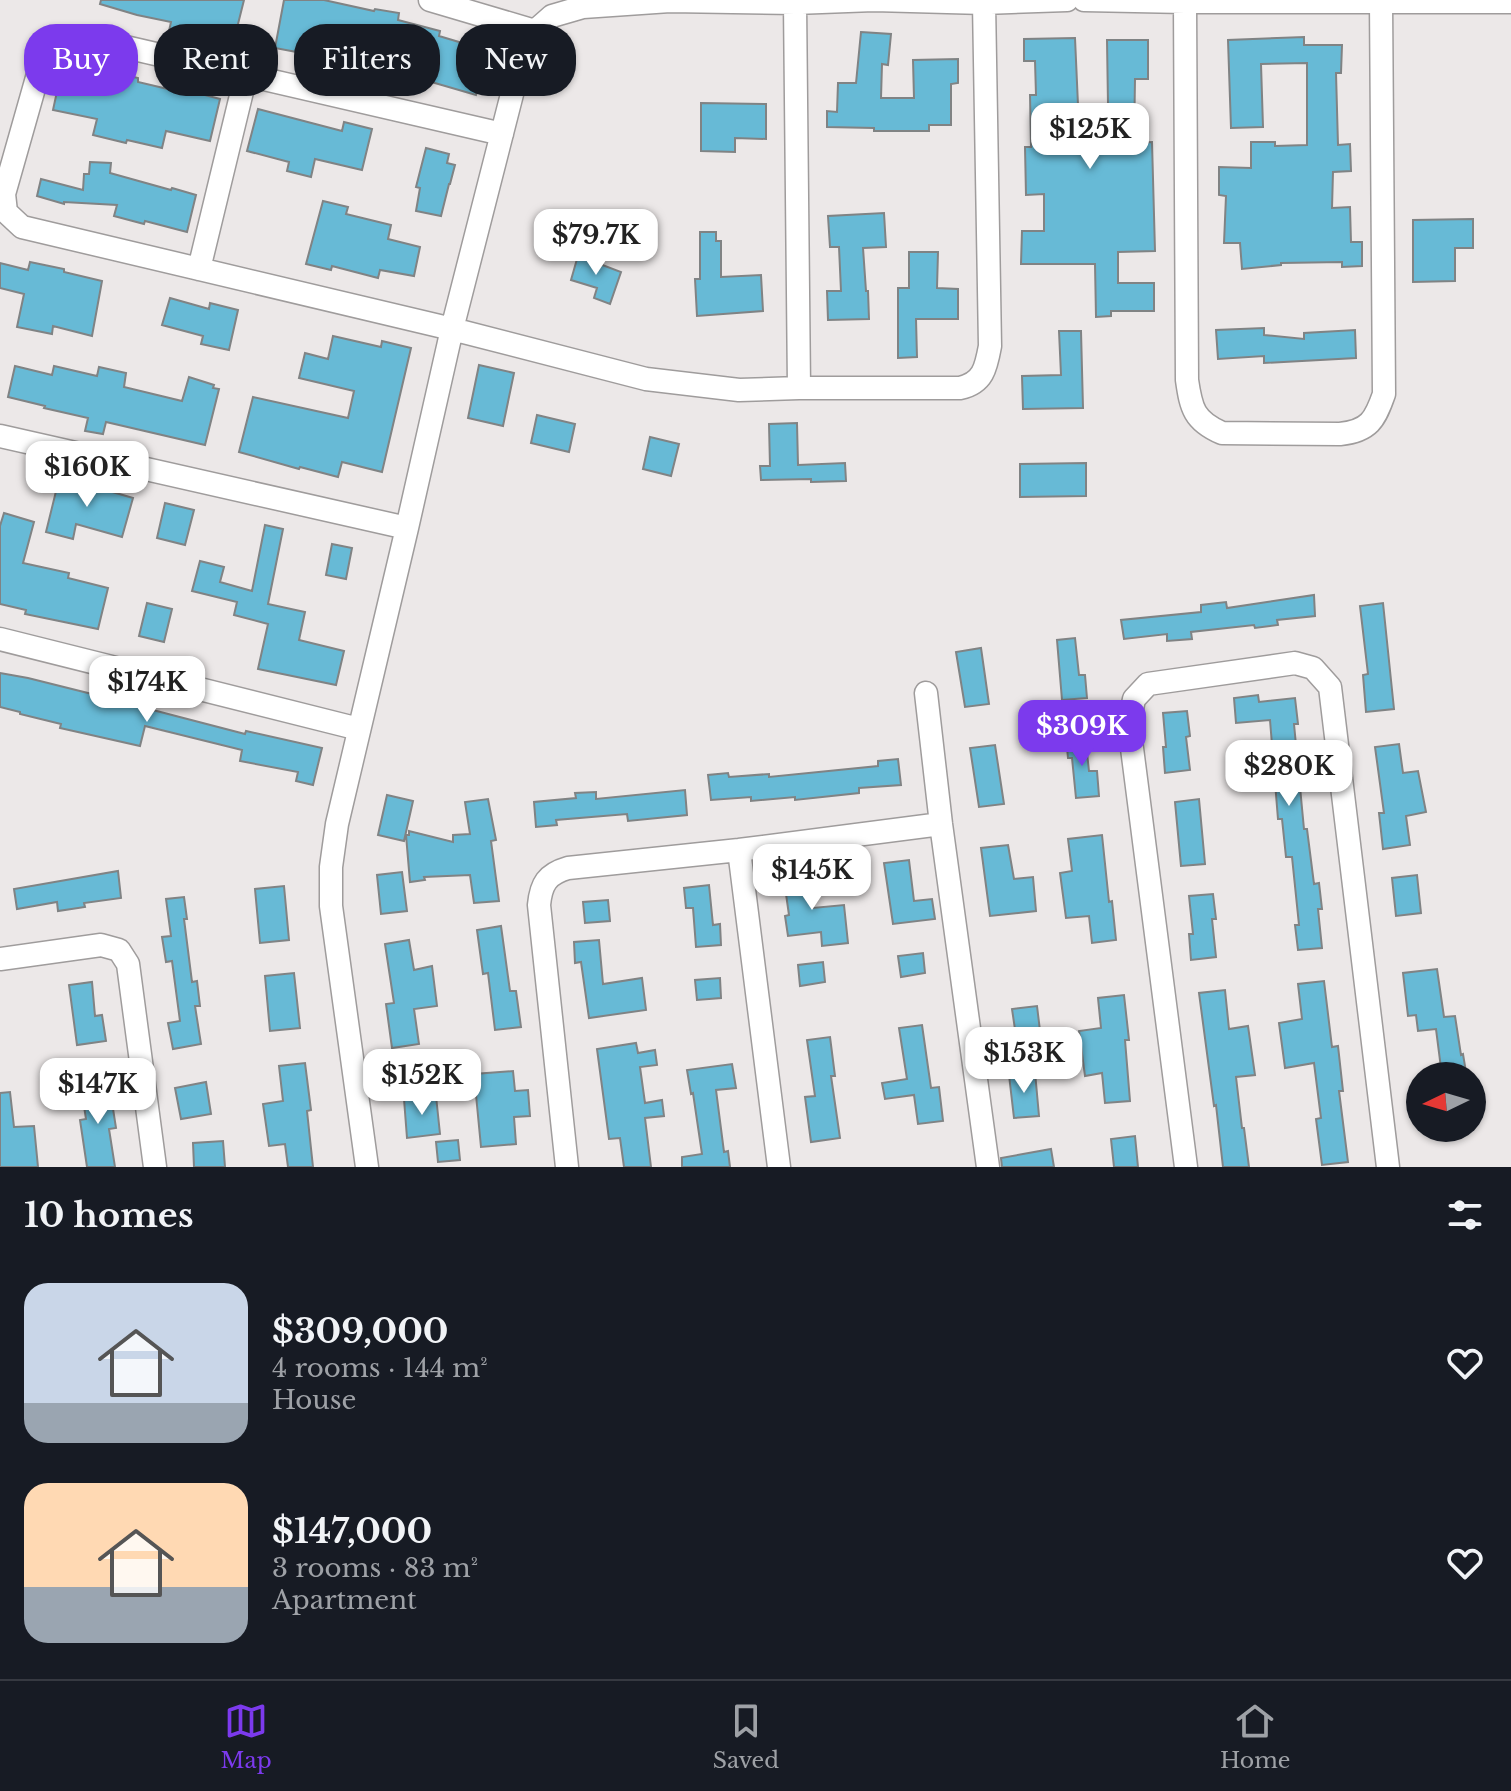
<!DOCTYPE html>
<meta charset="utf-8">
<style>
:root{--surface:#171b24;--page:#20242c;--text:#f1f3f6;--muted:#9ea1a6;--line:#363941;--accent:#7c3aed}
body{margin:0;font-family:"Libre Baskerville",serif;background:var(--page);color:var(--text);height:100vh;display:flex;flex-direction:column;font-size:30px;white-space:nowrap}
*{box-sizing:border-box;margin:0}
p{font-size:26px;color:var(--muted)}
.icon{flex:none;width:44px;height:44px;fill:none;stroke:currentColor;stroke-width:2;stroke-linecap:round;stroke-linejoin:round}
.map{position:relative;height:1167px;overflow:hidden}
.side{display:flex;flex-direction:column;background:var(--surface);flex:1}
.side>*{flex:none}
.guide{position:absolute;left:24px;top:24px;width:800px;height:72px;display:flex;gap:16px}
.needle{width:52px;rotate:265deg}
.fabs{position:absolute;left:1406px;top:1062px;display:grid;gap:16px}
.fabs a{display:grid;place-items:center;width:80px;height:80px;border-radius:50%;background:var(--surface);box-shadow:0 2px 6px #0004;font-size:40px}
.price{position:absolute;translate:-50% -68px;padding:0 18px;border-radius:16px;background:#fff;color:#222;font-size:26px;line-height:52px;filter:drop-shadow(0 2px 4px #0008)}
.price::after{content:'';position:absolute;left:50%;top:48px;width:24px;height:18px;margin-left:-12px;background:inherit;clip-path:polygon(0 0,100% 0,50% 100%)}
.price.selected{background:var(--accent);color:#fff}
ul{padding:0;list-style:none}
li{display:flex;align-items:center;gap:24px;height:200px;padding:0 24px}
li span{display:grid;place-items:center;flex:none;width:224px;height:160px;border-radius:24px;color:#555}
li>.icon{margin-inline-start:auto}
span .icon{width:96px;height:96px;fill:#fffc;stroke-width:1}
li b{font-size:34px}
h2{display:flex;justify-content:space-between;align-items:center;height:96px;padding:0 24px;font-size:34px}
.chip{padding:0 28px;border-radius:32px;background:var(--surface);box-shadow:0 2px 6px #0004;font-size:28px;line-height:72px}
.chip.selected{background:var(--accent);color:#fff}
.tab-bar{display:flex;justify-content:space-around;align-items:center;height:112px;border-top:2px solid var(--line);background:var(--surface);font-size:22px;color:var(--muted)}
.tab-bar a{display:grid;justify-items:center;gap:4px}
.tab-bar .selected{color:var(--accent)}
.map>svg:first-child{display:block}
.building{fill:#67bad6;stroke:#808384;stroke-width:2}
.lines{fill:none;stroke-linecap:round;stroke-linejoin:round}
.minor-casing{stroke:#9f9c9c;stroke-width:25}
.minor{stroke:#fff;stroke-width:22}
</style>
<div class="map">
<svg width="1511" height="1167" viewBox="0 0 1511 1167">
<rect width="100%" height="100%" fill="#ece8e8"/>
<path class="building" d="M101 0H244L235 36 215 31 209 52 176 44 178 34 169 31 171 22 137 15 100 4Z
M284 0H324L374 11 375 9 399 13 398 20 440 31 439 36 489 51 476 95 428 81 427 84 359 67 361 59 303 47 302 53 275 48Z
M861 32 891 34 888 65 882 64 881 98H914L913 60 958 59V83L951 84V125H929V131H874V128L827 127V111L837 112 838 83H856Z
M1304 37V45H1342L1341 73H1336L1338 145 1350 144 1351 171 1333 172 1332 208 1350 207 1351 242H1362V266L1342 267V262L1281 263V265L1242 269 1240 243H1224L1226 196 1219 195V167L1251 168V142H1275V146L1307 145V63L1261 64 1263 127 1231 128 1228 40Z
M1075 38 1078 105H1108L1107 40H1148V79H1135L1134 143 1152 142 1155 251 1118 252V283H1154V311H1111V316L1096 317 1095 264H1021L1022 231H1044V194L1026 195 1025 147H1031L1030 95H1036L1035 61H1024V39Z
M108 71 138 78V82L189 94 190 91 220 99 210 141 166 131 162 148 127 140 126 143 93 135 97 119 53 110 61 73 105 83Z
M701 103 766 104V139L735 138V152L701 151Z
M258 109 342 131 344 122 372 129 362 170 315 159 311 177 287 171 289 162 247 151Z
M426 148 449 154 447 163 455 165 450 184H449L441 216 416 211 420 188 416 187Z
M90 162 111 163 110 173 171 190 172 188 196 195 187 232 145 221 144 224 114 216 117 205 64 202V204L37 196 41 179 83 190 84 174H89Z
M323 201 348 207 346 214 391 225 388 239 420 247 414 276 380 270 378 278 332 266 331 270 306 264Z
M884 213 886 247 863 248 866 291H868L869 319 828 320 827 291H841L839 247H830L828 216Z
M1473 219V248H1455V281L1413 282V220Z
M700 232H716V241H721V277L761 275 763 311 697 316 695 279H700Z
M579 252 593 256 592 261 621 272 610 304 594 298 597 288 571 280Z
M909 252H938L937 288 958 289V319H916L917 357 898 358V288H909Z
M30 262 64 269V272L102 281 92 336 53 326 52 334 17 327 24 294 0 288V263L28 270Z
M170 298 209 309 210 303 238 310 229 350 201 344 203 336 162 325Z
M1264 328V335L1304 339V333L1355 330 1356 358 1264 363V356L1218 359 1216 330Z
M1059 331H1081L1083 408 1023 409 1022 376 1061 375Z
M333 336 381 347 382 341 411 348 382 472 342 462 338 477 300 467 299 469 239 452 253 397 348 418 354 391 299 378 305 353 328 359Z
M479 365 514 373 503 426 468 418Z
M15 366 52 375 54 366 97 376 99 367 126 373 124 387 182 401 189 377 214 385 213 388 219 389 205 445 106 422 103 434 85 431 88 418 44 408 45 406 8 397Z
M537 415 575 424 569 452 531 443Z
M797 423 798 465 845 463 846 481 811 482V479L761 480 760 466H770L769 424Z
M650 437 679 444 671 476 643 469Z
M1086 463V496L1020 497V464Z
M60 475 86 481 85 484 133 498 122 537 76 524 73 539 46 532Z
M165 503 194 510 185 545 157 538Z
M4 513 34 522 23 563 69 573 68 578 108 588 98 629 25 614 26 610 0 604V526Z
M265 525 283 529 268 604 305 612 299 640 344 651 336 685 258 669 268 624 234 615 237 602 192 591 200 561 224 567 220 582 252 591Z
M332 544 352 548 346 579 326 575Z
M1314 595 1315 616 1277 620 1278 625 1255 628 1254 625 1191 632 1192 639 1167 641V634L1124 639 1121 620 1201 612V605L1226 602 1227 608Z
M147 603 172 609 164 642 139 636Z
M1383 603 1394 709 1366 712 1363 675 1368 674 1360 606Z
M1075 638 1079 675H1085L1087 698 1062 700 1057 640Z
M981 648 989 704 965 707 956 652Z
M0 673 28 678 120 701 121 698 150 706 149 709 245 734 246 731 322 748 313 785 296 781 298 772 240 761 242 750 145 726 140 746 60 728 61 724 20 714V712L0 707Z
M1258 695 1259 702 1295 698 1298 724H1294L1304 829H1307L1314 884 1319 883 1322 909H1318L1322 948 1298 950 1295 925H1299L1292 857H1286L1282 819H1278L1270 720 1236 723 1234 698Z
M1187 711 1190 736 1186 737 1190 770 1165 773 1163 747H1166L1163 713Z
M1085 735 1089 771H1097L1099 796 1076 798 1072 758H1068L1066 737Z
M1399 744 1403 773 1418 771 1426 812 1406 816 1410 845 1383 849 1379 813H1384L1375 747Z
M995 745 1004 804 979 807 970 748Z
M898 759 901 785 859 788V793L795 800V797L751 801V797L711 800 708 775 728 773 729 777 769 774V777L878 766V761Z
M685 790 687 815 628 821 627 814 556 820 557 825 536 827 534 802 576 798 575 793 596 792V799Z
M387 795 413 801 404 841 378 835Z
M488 799 496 840 491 841 499 901 474 903 470 875 424 877 425 880 410 882 406 835H409V831L453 842V835L470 834 465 802Z
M1199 799 1205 864 1181 866 1175 802Z
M1102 835 1109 902 1112 901 1116 940 1092 943 1089 916 1066 918 1060 873 1072 871 1068 839Z
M1008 845 1014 879 1033 877 1036 911 990 916 981 848Z
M909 860 914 901 932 899 935 919 893 924 884 863Z
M808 870 813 908 844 905 848 943 822 946 821 932 788 936 785 916 789 915 783 873Z
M118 871 121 898 84 903 85 907 58 911 57 902 17 909 14 889Z
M402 872 407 911 381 914 377 875Z
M1417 875 1421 913 1396 916 1392 878Z
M709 885 713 925 720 924 721 945 696 947 693 908H686L684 888Z
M284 886 289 940 260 943 255 889Z
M1213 894 1216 919H1212L1216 957 1191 960 1189 934H1193L1189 896Z
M184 897 187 919H184L192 982 197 981 200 1006H195L201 1044 173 1049 168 1023 180 1021 172 961 166 962 162 937 171 936 166 899Z
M608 900 610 921 585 923 583 902Z
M501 926 510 991H516L521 1027 495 1030 488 973 483 974 477 930Z
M409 940 414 970 432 966 437 1006 414 1009 419 1044 392 1048 386 1004 394 1003 385 944Z
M599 940 603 984 642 978 646 1010 589 1018 581 962 575 963 574 942Z
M923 953 925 973 901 977 898 956Z
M823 962 825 982 800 986 798 965Z
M1437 969 1444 1017 1455 1016 1461 1055 1463 1054 1466 1072 1456 1076H1442L1436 1029 1418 1031 1416 1015 1408 1016 1403 973Z
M294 973 300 1028 270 1031 265 976Z
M720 978 721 998 697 1000 695 980Z
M1324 981 1332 1047 1338 1046 1343 1091H1339L1348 1162 1322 1165 1316 1119 1321 1118 1314 1063 1285 1068 1279 1023 1302 1019 1298 984Z
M92 982 95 1016 102 1015 106 1041 77 1045 69 985Z
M1225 990 1229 1029 1248 1026 1255 1075 1236 1077 1242 1128H1244L1249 1167H1223L1216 1105 1214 1106 1199 993Z
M1124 995 1129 1040H1125L1130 1101 1105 1103 1102 1073 1085 1076 1079 1031 1101 1028 1098 998Z
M1037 1006 1041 1039 1017 1043 1012 1009Z
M922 1025 931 1088 939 1087 943 1121 918 1124 914 1095 885 1099 882 1083 907 1079 899 1028Z
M830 1037 835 1076H831L840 1138 811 1142 805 1097 815 1096 807 1040Z
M636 1043 638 1053 655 1050 657 1065 640 1067 645 1103 662 1100 664 1116 645 1118 651 1167H624L620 1138 609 1139 597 1049Z
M305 1063 311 1110 307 1111 313 1167H288L285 1144 269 1146 263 1104 283 1101 279 1066Z
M732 1064 736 1088 716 1090 724 1152 728 1151 730 1167H682V1157L702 1154 693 1093 691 1094 687 1070Z
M513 1071 515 1091 528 1090 530 1116 514 1117 516 1144 481 1147 474 1074Z
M1035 1072 1039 1116 1014 1118 1009 1075Z
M206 1082 211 1114 181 1119 175 1088Z
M109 1083 116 1128 109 1129 115 1167H87L80 1120 86 1119 81 1087Z
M10 1092 14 1127 34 1126 38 1167H0V1093Z
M436 1096 440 1134 407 1138 404 1099Z
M1135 1136 1138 1167H1114L1111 1139Z
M458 1140 460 1160 438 1162 436 1142Z
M223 1141 225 1167H194L193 1143Z
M1051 1149 1054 1167H1002L1001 1158Z"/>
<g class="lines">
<defs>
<path id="minor" d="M430 0 535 31
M1084 0 1185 2H1511
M1185 2 1187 380C1191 408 1194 421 1222 433L1340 434C1369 431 1375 420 1384 394L1381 2
M795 3 799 388
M502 134 82 37 56 42 44 53 4 194 6 212 22 227 452 329 646 379 739 390 799 388H960C983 383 986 368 990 346L984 3
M199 269 246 75
M0 436 407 528
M0 639 359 729
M926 693 941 824 988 1167
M739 850 779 1167
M0 959 101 945 119 950 128 964 155 1167
M367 1167 331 906V867L337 824 407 528 452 329 522 55 535 31 552 16 583 7 670 1 795 3 874 0 984 3 1067 0
M567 1167 539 905C541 884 547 874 568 868L739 850 941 824
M1186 1167 1129 725 1134 699 1148 684 1295 663 1313 668 1330 687 1388 1167"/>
</defs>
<use href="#minor" class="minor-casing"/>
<use href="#minor" class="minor"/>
</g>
</svg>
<div class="fabs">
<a><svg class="needle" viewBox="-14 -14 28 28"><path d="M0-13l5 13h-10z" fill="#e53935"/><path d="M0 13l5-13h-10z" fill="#9ea1a6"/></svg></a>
</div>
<b class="price" style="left:1090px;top:171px">$125K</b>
<b class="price" style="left:596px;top:277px">$79.7K</b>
<b class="price" style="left:87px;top:509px">$160K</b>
<b class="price" style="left:147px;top:724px">$174K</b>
<b class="price selected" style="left:1082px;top:768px">$309K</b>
<b class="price" style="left:1289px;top:808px">$280K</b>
<b class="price" style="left:812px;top:912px">$145K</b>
<b class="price" style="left:1024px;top:1095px">$153K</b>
<b class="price" style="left:422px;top:1117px">$152K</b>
<b class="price" style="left:98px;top:1126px">$147K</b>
<div class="guide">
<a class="chip selected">Buy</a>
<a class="chip">Rent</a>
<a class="chip">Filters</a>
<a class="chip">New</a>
</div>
</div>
<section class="side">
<h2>10 homes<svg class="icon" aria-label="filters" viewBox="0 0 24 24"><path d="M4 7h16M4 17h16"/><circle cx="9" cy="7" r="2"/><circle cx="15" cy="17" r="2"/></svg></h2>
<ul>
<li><span style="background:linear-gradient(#c9d6e8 75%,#9aa5b1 0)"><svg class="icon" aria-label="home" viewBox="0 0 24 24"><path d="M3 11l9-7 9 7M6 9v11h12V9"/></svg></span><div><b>$309,000</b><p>4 rooms · 144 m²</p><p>House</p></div><svg class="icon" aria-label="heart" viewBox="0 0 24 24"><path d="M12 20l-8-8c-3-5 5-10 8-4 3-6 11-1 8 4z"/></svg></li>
<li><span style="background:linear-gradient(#ffd9b3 65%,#9aa5b1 0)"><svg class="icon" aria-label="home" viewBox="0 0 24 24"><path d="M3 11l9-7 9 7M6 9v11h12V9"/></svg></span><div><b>$147,000</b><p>3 rooms · 83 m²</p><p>Apartment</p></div><svg class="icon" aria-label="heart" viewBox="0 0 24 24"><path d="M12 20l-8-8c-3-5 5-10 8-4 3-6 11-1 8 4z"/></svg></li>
</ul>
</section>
<nav class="tab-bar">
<a class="selected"><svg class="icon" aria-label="map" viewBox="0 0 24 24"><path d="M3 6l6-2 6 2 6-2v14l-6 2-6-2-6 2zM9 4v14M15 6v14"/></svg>Map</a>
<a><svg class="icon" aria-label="saved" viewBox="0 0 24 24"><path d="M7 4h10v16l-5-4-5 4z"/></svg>Saved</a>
<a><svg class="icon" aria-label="home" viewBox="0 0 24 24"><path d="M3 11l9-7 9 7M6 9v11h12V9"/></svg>Home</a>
</nav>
